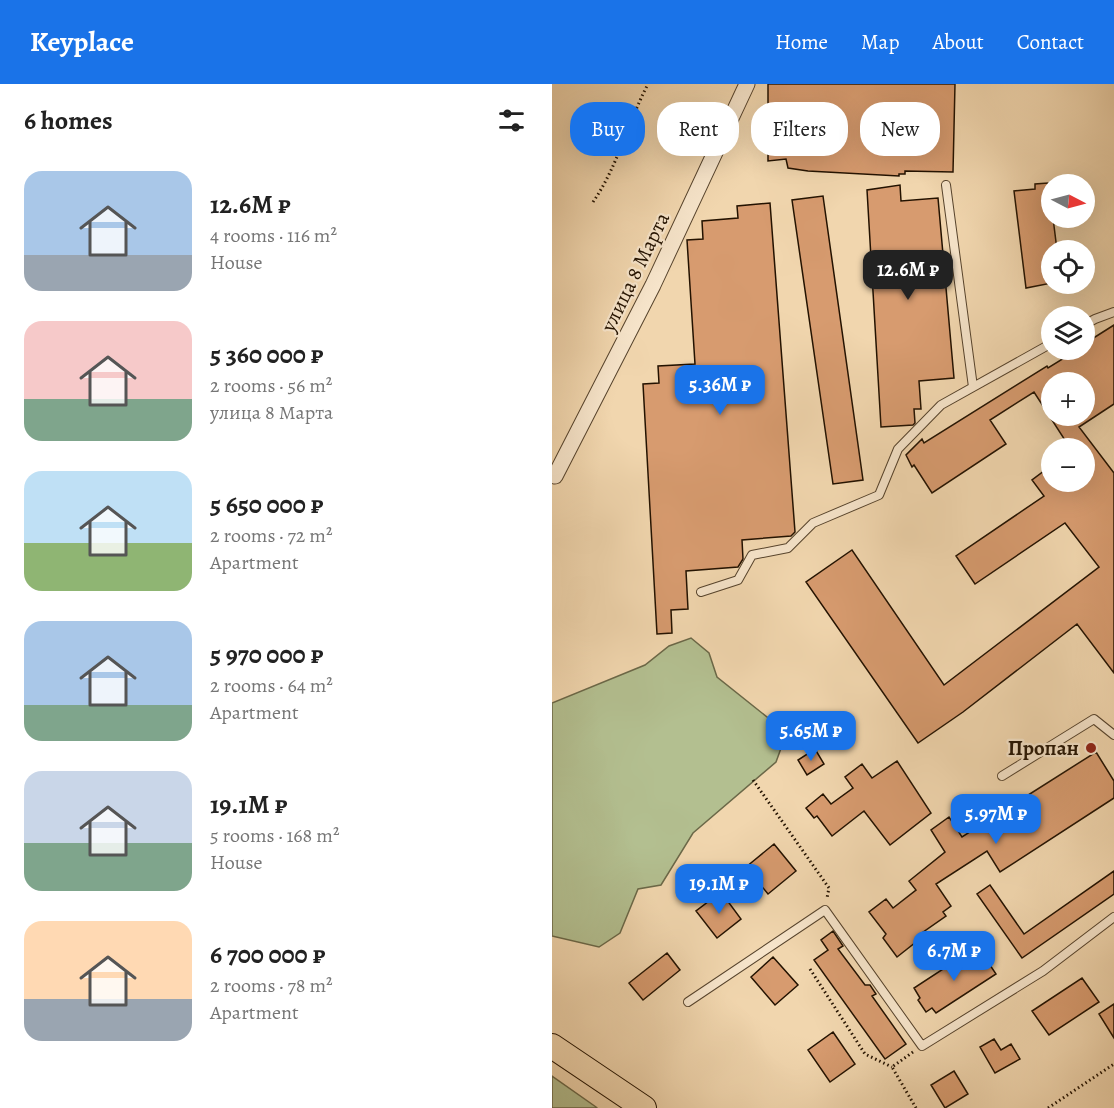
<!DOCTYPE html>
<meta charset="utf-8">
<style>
:root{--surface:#fff;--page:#f2f2f2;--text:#222;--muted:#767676;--accent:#1a73e8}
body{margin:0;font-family:Alegreya,serif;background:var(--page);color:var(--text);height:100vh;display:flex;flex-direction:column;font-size:22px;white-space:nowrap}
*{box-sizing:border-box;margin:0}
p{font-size:20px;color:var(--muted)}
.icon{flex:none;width:33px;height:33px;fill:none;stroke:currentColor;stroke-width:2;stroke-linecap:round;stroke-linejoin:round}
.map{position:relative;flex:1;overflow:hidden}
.drawer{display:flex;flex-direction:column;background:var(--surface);width:552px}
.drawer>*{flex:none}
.top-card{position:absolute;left:18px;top:18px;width:453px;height:54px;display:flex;gap:12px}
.needle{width:39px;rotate:96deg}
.controls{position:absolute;left:489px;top:90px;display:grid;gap:12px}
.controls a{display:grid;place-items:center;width:54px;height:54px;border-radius:50%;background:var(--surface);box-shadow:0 6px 24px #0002;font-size:30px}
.price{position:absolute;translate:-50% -51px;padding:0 14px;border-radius:12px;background:var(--accent);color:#fff;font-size:20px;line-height:39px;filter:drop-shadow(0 2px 3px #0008)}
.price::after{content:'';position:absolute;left:50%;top:36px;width:18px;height:14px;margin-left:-9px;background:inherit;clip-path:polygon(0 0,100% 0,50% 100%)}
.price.on{background:#222;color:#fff}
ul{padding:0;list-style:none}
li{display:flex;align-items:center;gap:18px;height:150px;padding:0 24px}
li span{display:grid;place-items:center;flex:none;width:168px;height:120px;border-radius:18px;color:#555}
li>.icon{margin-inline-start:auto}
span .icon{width:72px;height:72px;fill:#fffc;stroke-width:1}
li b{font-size:26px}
h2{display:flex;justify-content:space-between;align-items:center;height:72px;padding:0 24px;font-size:26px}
.tag{padding:0 21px;border-radius:24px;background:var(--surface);box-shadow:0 6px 24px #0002;font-size:21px;line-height:54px}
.tag.on{background:var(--accent);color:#fff}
header{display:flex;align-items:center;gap:36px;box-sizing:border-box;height:84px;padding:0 30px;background:var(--accent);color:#fff}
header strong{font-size:28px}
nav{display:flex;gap:33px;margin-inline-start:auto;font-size:21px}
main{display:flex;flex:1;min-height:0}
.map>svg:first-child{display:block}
.green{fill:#b3bf90;stroke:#6b6848;stroke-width:1.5}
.building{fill:#d79b6f;stroke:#231200;stroke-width:1.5;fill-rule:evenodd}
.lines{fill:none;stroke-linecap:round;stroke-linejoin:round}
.service-casing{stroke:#56432c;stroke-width:10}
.minor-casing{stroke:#56432c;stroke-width:17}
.primary-casing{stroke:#231200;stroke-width:26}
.path{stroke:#231200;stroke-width:3;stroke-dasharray:1.5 3;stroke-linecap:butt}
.service{stroke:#f6e4ca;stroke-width:8}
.minor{stroke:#f6e4ca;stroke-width:15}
.primary{stroke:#f1d6ae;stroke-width:24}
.poi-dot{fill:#8f2418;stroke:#f6e4ca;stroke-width:2}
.labels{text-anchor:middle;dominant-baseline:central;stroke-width:4.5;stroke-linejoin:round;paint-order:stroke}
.street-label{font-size:21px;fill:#231200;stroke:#f6e4ca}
.poi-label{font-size:21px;font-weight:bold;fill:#231200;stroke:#f6e4ca;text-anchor:end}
</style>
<header>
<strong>Keyplace</strong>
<nav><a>Home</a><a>Map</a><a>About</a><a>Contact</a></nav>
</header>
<main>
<section class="drawer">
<h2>6 homes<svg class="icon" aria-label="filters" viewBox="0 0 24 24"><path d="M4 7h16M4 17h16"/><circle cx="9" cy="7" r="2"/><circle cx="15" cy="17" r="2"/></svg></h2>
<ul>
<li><span style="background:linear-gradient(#a9c7e8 70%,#9aa5b1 0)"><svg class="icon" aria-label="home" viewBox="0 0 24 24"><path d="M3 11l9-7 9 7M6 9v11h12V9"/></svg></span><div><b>12.6M ₽</b><p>4 rooms · 116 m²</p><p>House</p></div></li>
<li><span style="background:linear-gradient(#f6c9c9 65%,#7fa58c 0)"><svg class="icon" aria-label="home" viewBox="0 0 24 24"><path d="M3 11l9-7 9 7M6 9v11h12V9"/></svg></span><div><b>5 360 000 ₽</b><p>2 rooms · 56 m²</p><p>улица 8 Марта</p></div></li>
<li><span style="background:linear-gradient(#bfe0f5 60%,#8fb573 0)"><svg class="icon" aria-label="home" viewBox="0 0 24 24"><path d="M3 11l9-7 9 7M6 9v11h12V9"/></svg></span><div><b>5 650 000 ₽</b><p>2 rooms · 72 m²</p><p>Apartment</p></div></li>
<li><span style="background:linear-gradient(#a9c7e8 70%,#7fa58c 0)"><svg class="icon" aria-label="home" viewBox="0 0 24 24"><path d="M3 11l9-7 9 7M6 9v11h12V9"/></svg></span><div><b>5 970 000 ₽</b><p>2 rooms · 64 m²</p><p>Apartment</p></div></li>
<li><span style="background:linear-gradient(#c9d6e8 60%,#7fa58c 0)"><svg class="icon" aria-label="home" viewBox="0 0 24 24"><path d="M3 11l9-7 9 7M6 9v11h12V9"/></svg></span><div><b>19.1M ₽</b><p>5 rooms · 168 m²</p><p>House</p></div></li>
<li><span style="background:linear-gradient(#ffd9b3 65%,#9aa5b1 0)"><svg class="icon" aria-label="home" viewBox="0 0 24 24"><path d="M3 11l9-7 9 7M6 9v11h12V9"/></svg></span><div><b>6 700 000 ₽</b><p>2 rooms · 78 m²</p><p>Apartment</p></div></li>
</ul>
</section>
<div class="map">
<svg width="562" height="1024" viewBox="0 0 562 1024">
<rect width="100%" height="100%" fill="#f1d6ae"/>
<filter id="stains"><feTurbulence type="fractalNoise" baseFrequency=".00333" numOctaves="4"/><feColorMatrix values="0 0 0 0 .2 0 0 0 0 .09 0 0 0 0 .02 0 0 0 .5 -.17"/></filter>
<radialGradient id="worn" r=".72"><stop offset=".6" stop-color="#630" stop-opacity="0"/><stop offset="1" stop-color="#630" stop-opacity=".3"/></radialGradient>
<path class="green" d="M139 554 157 569 165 593 220 637 232 656 224 678 141 749 109 801 86 805 68 849 47 863 0 852V619L93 581 117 562Z
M0 992 44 1023 45 1024H0Z"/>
<path class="building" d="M216 0H403L401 88 353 87V90H347V92L256 87 236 84 234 75 216 77Z
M496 99 500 134H501L505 166H500V199L474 204 462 107 483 105V100Z
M348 101 349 117 386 114 402 294 367 297 369 325H362L363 339 361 341 329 343 315 106Z
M271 112 311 396 281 400 240 116Z
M218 119 243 448 239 452 190 456 191 475 186 483 134 487 136 525 119 526 120 549 105 550 91 300 107 299 106 282 143 280 135 156 151 155 150 137 186 134 185 122Z
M562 241V320L527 343 562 389V589L525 540 411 628 366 659 254 498 300 466 392 601 547 483 513 439 423 500 404 472 492 412 480 396 500 381V398H532V364H518L482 308 438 336 454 360 380 409 362 381 360 383 354 371 370 355 372 359 495 282 496 284 525 266H532V260ZM500 298H532V332H500Z
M263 665 272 680 255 691 246 676Z
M544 668 562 697V714L448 788 435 767 384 800 399 822 391 828 394 832 367 851 369 854 345 873 331 854 334 850 317 828 334 815 341 824 364 806 357 797 393 768 379 746 397 733 410 753Z
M345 677 379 729 338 761 312 727 280 752 265 732 262 734 254 724 271 710 279 720 301 704 293 693 310 680 320 694Z
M222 760 244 787 216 810 194 783Z
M562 787V810L470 874 425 810 438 801 472 850Z
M169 808 189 835 165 854 144 827Z
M281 847 291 862 286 865 313 901H318L324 910 320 912 354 960 333 975 262 876 276 866 269 856Z
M420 866 428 879 434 875 444 890 384 929 380 924 374 928 366 916 368 914 362 904Z
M115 869 128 886 91 916 77 899Z
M221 873 246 901 223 921 199 893Z
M530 894 547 918 497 951 480 927Z
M562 920V954L547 930Z
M281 948 303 980 278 998 256 966Z
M442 955 449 966 459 960 468 975 443 989 428 963Z
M402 987 416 1010 393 1024 379 1001Z"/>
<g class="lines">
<defs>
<path id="service" d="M394 101 421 303
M532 241 543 235 562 228
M149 508 186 496 200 471 236 464 261 439 327 411 346 365 389 321 500 259
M450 692 542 635 562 651
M136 918 273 826 370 962 491 887 562 833"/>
<path id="minor" d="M3 392 101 201 195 0"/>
<path id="primary" d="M0 962 92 1024"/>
</defs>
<use href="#service" class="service-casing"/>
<use href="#minor" class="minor-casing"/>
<use href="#primary" class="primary-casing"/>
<path class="path" d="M41 118C66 82 76 38 96 0
M201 696 277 804 275 814
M258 885 313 970 340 983
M361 968 340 983 364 1024
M496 1024 562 980"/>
<use href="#service" class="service"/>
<use href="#minor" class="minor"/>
<use href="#primary" class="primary"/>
</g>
<circle class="poi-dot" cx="539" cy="664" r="6"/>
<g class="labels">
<g class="street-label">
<text transform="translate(83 188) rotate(-64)">улица 8 Марта</text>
</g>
<g class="poi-label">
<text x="527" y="664">Пропан</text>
</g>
</g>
<rect width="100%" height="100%" filter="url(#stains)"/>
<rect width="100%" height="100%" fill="url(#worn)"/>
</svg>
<div class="controls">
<a><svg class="needle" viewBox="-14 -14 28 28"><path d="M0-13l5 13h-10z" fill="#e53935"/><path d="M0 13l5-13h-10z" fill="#767676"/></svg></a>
<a><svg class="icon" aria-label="locate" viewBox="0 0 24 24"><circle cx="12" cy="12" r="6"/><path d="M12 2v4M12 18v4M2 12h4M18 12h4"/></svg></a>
<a><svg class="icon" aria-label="layers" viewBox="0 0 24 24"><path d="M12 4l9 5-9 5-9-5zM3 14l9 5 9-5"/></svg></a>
<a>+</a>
<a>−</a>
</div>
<b class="price on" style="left:356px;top:217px">12.6M ₽</b>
<b class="price" style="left:168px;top:332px">5.36M ₽</b>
<b class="price" style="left:259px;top:678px">5.65M ₽</b>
<b class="price" style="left:444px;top:761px">5.97M ₽</b>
<b class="price" style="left:167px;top:831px">19.1M ₽</b>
<b class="price" style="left:402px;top:898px">6.7M ₽</b>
<div class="top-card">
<a class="tag on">Buy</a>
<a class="tag">Rent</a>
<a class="tag">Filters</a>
<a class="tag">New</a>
</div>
</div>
</main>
